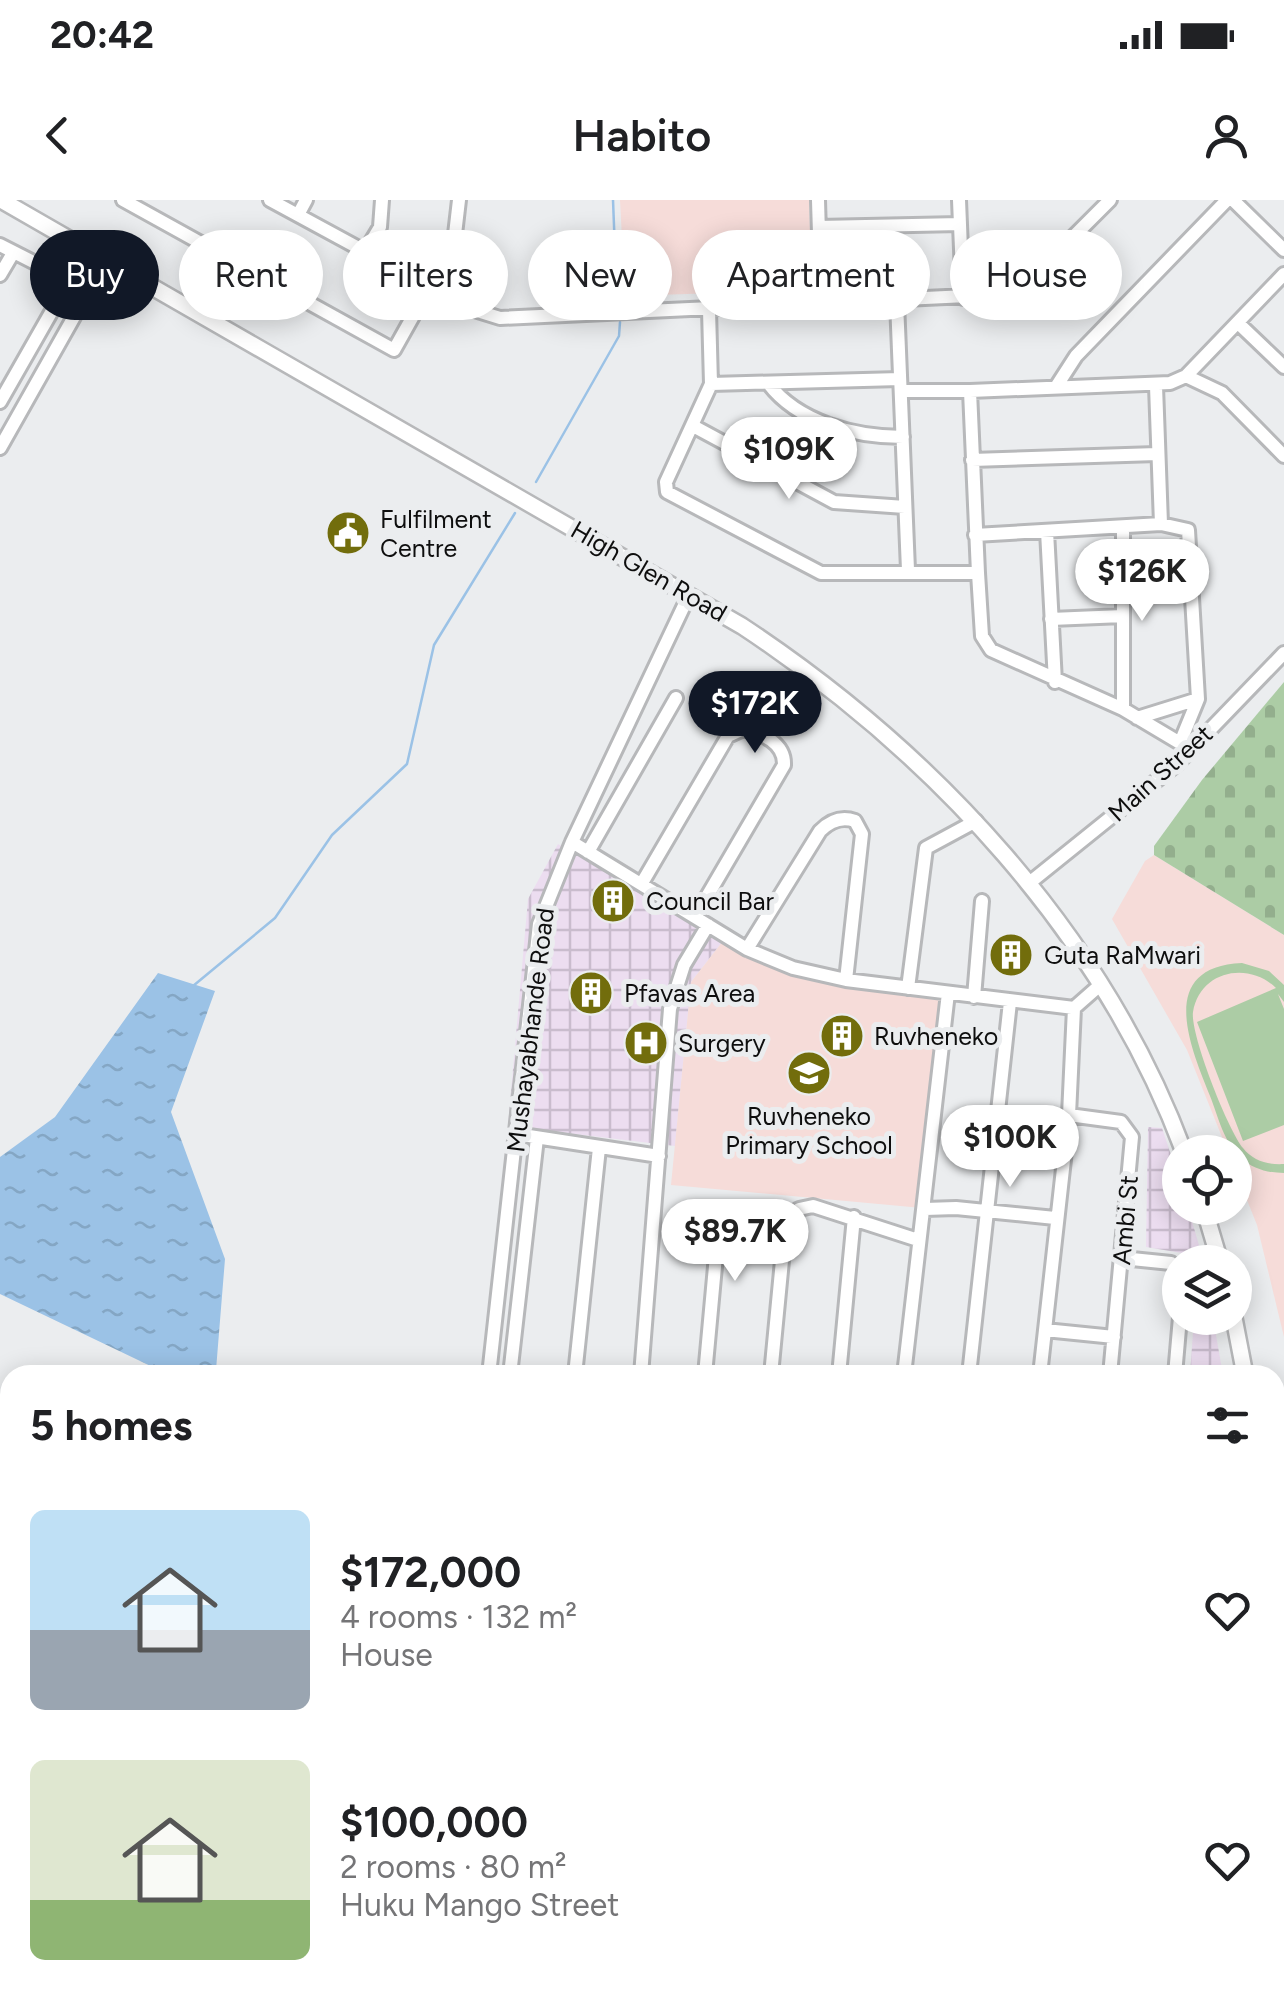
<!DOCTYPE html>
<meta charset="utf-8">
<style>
:root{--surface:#fff;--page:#f2f2f2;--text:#202124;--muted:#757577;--accent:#111827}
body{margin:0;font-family:Figtree,sans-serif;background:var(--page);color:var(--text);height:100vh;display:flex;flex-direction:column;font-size:38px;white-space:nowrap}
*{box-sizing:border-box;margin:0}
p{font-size:32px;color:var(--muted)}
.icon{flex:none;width:55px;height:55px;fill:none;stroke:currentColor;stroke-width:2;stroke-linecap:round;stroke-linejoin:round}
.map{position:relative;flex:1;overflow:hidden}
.panel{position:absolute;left:0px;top:1165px;width:1285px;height:642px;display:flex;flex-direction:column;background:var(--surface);border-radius:30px 30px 0 0;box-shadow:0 5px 25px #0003}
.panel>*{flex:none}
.top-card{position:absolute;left:30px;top:30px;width:1225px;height:90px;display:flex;gap:20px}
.controls{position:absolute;left:1162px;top:935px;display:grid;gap:20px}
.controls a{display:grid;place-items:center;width:90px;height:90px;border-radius:50%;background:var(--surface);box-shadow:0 5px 25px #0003;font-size:50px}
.price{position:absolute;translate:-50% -85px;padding:0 22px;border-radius:35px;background:#fff;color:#222;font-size:32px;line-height:65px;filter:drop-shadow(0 2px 5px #0008)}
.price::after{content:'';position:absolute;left:50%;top:60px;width:30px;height:22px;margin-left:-15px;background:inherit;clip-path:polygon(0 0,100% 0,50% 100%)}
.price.selected{background:var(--accent);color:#fff}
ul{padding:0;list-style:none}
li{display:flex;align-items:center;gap:30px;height:250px;padding:0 30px}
li span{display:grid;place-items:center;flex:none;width:280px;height:200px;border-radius:15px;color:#555}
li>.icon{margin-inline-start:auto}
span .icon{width:120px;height:120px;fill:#fffc;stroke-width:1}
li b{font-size:42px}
h2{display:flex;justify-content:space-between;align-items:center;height:120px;padding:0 30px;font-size:42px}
.pill{padding:0 35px;border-radius:45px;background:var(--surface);box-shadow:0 5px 25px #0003;font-size:35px;line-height:90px}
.pill.selected{background:var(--accent);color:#fff}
.status{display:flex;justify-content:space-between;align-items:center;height:70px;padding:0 50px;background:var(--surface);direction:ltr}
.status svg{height:28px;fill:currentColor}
header{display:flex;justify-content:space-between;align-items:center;height:130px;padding:0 30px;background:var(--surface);font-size:45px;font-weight:600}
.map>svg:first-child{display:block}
.industrial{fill:url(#industrial-grid)}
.education{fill:#f6dcd9}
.cemetery{fill:url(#cemetery-stones)}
.pitch{fill:#accca5}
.water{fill:url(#water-ripples)}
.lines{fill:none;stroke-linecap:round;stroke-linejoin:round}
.stream{stroke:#9bc2e6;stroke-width:2.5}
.minor-casing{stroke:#b7b8ba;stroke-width:18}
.major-casing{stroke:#b7b8ba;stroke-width:20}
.minor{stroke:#fff;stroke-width:12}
.major{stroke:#fff;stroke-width:15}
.labels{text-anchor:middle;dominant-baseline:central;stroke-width:10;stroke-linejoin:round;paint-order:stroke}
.poi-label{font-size:25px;fill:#0e0e0e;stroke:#ebedef;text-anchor:start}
.street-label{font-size:25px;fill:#0e0e0e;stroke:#ebedef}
</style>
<div class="status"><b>20:42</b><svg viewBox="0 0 49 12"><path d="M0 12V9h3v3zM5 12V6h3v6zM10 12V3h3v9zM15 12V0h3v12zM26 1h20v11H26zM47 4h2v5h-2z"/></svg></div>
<header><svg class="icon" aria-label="back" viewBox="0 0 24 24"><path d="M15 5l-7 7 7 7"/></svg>Habito<svg class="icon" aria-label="person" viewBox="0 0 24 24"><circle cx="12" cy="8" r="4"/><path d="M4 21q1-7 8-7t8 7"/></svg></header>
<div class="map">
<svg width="1284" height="1807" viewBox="0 0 1284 1807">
<defs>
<pattern id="industrial-grid" width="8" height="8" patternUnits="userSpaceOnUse" patternTransform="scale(2.5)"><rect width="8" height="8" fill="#ecddf0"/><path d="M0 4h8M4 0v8" fill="none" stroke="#c9bccd"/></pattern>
<pattern id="cemetery-stones" width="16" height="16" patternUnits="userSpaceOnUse" patternTransform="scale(2.5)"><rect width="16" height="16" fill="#accca5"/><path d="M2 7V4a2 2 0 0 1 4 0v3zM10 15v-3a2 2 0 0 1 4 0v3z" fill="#93ae8d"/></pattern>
<pattern id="water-ripples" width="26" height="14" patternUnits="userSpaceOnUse" patternTransform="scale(2.5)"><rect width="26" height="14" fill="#9bc2e6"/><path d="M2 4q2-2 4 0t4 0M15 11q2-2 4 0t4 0" fill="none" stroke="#84a6c4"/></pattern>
</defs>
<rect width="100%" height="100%" fill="#ebedef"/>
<path class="industrial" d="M558 644 723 741 691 782 675 946 508 926 528 699Z
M1148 927 1162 928 1180 982V1008H1188L1204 1062H1197L1194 1055 1146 1047Z
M1194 1118H1213L1223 1175H1190Z"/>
<path class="education" d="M620 0H809L812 90 625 96Z
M1154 655 1284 735V1137L1257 1025 1235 970V952H1228L1187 850 1112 719 1145 661Z
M723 741 803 779 943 801 922 1008 671 985 691 782Z
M0 1448 10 1449V1798H336L255 1807H0Z"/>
<path class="cemetery" d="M1284 482V735L1154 655V646L1202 580Z"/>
<path class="pitch" d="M1242 763 1269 771 1284 785V802L1278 794 1284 809V925L1243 941 1197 822 1276 788C1249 761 1200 770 1193 812 1190 834 1228 930 1243 948 1253 961 1268 965 1284 964V973C1268 973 1253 969 1241 958 1224 943 1218 916 1210 896 1191 848 1155 767 1242 763Z"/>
<path class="water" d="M158 773 215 791 171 912 225 1059 216 1170 161 1171 0 1094V957L55 917Z"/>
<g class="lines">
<path class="stream" d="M613 0 617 102
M536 282 619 136 620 122
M193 786 275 718 332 635 407 564 434 445 515 313"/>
<defs>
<path id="minor" d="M123 0 394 150 454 43 459 0
M270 0 471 109 500 118 1009 94 1025 85 1110 0
M818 0 821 103
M959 0 963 98
M1233 0 1284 50
M298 15 306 0
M819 27 960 24
M0 45 90 91
M365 52 380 27 382 0
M0 75 13 53
M897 102 908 370
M709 110 711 184 666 282 667 292 821 373H978L970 191 1170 183 1186 176 1284 74
M1238 123 1284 167
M1186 176 1222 193 1284 256
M768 183C798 223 856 237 903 237
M711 184 900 179
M1156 186 1161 324
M1056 187 1076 156 1227 0
M901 191H970
M0 202 69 81
M693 226 834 302 905 307
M0 248 106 60
M972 260 1157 254
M1047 331 1055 482
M975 335 1161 324 1188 330 1198 499 1180 543
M978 373 982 436 991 450 1123 509 1185 546
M1123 416V509
M1051 419 1123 416V329
M1137 518 1198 499
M572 642 747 749 793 768 846 780 1074 808 1099 786
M588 652 676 498
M642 683 728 536 743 529C762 533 785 543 784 565L695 717
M1028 684 1177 564 1284 453
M747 749 820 631C830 621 841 616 855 621L862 634 846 780
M908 788 926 648 976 621
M974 797 982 701
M1069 915 1121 922 1132 937 1110 1175
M516 934 659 956
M925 1009 956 1008 1055 1018
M1122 1058 1171 1063 1180 1073
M1045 1130 1114 1137
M489 1175 539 724 572 642 689 395
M510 1175 537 938
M575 1175 599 948
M641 1175 670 809 684 765 708 725
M705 1175 719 1023 732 1013 786 1019
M771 1175 786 1019 799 1009 813 1006 918 1040
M839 1175 854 1017
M904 1175 948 793
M969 1175 1010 802
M1040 1175 1069 915 1074 808
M1175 1175 1180 1117
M0 1211 10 1212
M675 1798 721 1802
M425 1807 426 1798
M642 1807 643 1798"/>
<path id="major" d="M1 0 742 426C934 553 1103 734 1184 952
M1204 1008 1220 1062
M1234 1118 1245 1175
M1190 1807 1192 1798
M1205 1807 1207 1798"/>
</defs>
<use href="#minor" class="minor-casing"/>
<use href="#major" class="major-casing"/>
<use href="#minor" class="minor"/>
<use href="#major" class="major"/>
</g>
<defs>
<symbol id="civic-disc" viewBox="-11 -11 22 22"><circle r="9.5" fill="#726d0c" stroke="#ebedef"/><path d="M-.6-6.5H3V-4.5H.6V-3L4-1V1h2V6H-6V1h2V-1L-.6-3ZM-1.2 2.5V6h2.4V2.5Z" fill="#fff"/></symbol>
<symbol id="building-disc" viewBox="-11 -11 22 22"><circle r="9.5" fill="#726d0c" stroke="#ebedef"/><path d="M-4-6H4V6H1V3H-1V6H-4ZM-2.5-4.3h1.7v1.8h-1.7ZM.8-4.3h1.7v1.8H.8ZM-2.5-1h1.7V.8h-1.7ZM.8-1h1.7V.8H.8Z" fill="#fff"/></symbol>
<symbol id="hospital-disc" viewBox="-11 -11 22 22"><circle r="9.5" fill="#726d0c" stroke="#ebedef"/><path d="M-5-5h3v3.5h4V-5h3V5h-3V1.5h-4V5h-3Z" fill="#fff"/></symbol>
<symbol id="school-disc" viewBox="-11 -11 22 22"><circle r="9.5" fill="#726d0c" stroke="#ebedef"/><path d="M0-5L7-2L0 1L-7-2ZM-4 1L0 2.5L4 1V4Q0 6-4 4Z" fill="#fff"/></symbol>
</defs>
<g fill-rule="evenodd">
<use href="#civic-disc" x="323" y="308" width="50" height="50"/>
<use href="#building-disc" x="588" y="676" width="50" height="50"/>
<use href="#building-disc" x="986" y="730" width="50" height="50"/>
<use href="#building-disc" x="566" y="768" width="50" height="50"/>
<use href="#building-disc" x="817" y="811" width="50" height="50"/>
<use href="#hospital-disc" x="621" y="818" width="50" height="50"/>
<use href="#school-disc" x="784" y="848" width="50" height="50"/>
</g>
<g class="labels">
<g class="poi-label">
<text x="380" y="319">Fulfilment<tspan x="380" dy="29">Centre</tspan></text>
<text x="646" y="701">Council Bar</text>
<text x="1044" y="755">Guta RaMwari</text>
<text x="624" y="793">Pfavas Area</text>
<text x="874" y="836">Ruvheneko</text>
<text x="678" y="843">Surgery</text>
<text x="809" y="916" text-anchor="middle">Ruvheneko<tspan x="809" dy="29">Primary School</tspan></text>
</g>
<g class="street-label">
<text transform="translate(649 371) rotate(30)">High Glen Road</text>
<text transform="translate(1160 573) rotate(-42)">Main Street</text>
<text transform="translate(530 830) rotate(-83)">Mushayabhande Road</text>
<text transform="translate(1125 1020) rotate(-85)">Ambi St</text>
</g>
</g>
</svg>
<div class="controls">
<a><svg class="icon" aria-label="locate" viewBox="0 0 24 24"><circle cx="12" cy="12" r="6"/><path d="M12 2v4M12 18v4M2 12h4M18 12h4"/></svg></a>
<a><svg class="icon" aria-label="layers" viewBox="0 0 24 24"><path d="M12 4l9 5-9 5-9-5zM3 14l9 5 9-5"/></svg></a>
</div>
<b class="price" style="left:789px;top:302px">$109K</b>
<b class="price" style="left:1142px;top:424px">$126K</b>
<b class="price selected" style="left:755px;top:556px">$172K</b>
<b class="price" style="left:1010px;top:990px">$100K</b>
<b class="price" style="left:735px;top:1084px">$89.7K</b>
<div class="top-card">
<a class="pill selected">Buy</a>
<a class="pill">Rent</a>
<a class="pill">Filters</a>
<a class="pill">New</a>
<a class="pill">Apartment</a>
<a class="pill">House</a>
</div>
<section class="panel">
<h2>5 homes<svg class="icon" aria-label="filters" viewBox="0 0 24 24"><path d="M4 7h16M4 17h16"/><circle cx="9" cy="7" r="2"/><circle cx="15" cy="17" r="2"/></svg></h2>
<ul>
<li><span style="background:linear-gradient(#bfe0f5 60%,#9aa5b1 0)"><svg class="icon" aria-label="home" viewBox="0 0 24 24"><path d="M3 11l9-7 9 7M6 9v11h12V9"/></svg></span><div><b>$172,000</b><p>4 rooms · 132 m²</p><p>House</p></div><svg class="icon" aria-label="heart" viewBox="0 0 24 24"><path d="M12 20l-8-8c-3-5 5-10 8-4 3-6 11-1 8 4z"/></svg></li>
<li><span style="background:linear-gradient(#dfe7d0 70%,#8fb573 0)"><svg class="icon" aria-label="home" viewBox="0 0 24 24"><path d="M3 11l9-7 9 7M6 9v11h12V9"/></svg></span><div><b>$100,000</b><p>2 rooms · 80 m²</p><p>Huku Mango Street</p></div><svg class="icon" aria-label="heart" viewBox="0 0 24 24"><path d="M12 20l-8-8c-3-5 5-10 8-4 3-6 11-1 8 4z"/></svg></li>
</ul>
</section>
</div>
